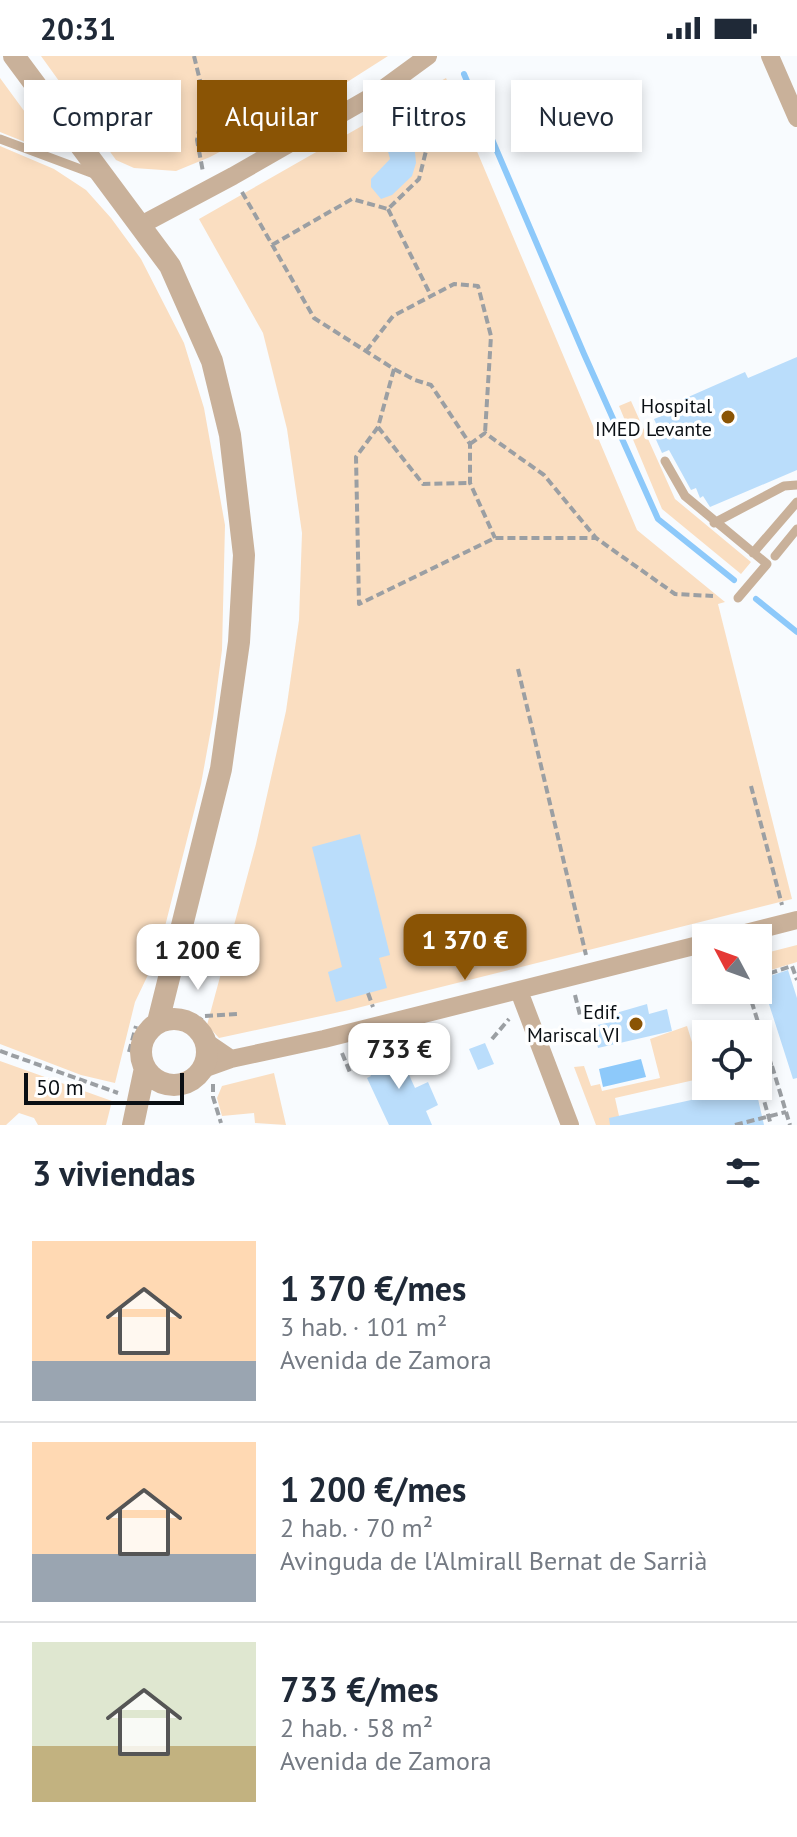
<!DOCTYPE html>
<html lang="es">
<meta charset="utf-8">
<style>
:root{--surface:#fff;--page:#f2f2f3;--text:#1f2937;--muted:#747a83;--line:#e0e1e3;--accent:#8a5405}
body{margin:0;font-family:"PT Sans",sans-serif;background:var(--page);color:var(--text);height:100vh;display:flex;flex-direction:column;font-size:30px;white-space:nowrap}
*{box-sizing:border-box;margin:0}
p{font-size:26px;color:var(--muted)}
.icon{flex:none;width:44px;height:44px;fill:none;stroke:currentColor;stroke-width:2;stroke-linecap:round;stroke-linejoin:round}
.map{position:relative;height:1069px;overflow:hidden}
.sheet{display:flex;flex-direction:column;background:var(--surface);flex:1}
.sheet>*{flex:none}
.top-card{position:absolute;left:24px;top:24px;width:750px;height:72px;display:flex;gap:16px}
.needle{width:52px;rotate:311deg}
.controls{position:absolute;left:692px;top:868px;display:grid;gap:16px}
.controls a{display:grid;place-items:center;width:80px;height:80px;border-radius:0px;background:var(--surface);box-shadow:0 4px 12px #0003;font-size:40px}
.scale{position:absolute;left:24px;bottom:20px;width:160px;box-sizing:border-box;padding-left:8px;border:4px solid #0a0f14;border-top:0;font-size:22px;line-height:28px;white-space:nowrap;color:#0a0f14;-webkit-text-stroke:6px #fff;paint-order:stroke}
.price{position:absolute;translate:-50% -68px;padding:0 18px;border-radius:16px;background:#fff;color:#222;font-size:26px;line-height:52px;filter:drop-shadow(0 2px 4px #0008)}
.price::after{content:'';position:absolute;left:50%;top:48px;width:24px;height:18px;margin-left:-12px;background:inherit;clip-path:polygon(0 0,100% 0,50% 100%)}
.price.current{background:var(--accent);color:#fff}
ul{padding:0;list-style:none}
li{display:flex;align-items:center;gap:24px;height:200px;padding:0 32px}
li+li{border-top:2px solid var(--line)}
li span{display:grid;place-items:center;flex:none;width:224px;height:160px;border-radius:0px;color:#555}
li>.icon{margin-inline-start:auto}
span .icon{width:96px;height:96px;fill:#fffc;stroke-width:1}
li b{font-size:34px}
h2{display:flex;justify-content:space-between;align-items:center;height:96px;padding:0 32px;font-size:34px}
.pill{padding:0 28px;border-radius:0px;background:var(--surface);box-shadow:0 4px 12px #0003;font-size:28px;line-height:72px}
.pill.current{background:var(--accent);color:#fff}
.status{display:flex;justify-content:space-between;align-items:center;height:56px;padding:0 40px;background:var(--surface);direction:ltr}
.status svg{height:22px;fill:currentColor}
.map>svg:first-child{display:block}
.green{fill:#fadec1}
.water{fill:#8dc9fa}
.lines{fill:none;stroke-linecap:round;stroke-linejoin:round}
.stream{stroke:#8dc9fa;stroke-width:6}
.building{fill:#baddfb}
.path{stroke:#9b9fa3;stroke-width:4;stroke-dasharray:8 4;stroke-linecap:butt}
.service{stroke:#c9b19a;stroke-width:9}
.minor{stroke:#c9b19a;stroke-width:18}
.tertiary{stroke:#c9b19a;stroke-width:22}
.poi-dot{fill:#8a5405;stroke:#fff;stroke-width:3}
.labels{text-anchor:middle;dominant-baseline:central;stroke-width:7;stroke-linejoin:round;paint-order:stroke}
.poi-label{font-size:20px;fill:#0a0f14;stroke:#fff;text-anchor:end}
</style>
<div class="status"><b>20:31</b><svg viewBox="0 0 49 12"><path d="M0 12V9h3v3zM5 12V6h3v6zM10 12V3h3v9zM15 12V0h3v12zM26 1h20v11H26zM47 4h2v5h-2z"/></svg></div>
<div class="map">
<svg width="797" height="1069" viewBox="0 0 797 1069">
<rect width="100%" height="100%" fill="#f8fbfe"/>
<path class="green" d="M41 0H388L319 44 210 101 176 115 134 112 116 104Z
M0 22 52 93 50 96 0 76Z
M446 22 637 474 725 546 718 548 792 843 349 954 219 982 207 969 256 788 286 655 299 564 302 477 287 373 263 277 199 163Z
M0 90 54 113 86 134 111 162 141 203 184 287 204 352 225 469 222 594 213 662 201 728 158 898 135 946 115 1027 81 1019 0 988Z
M631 345 675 443 751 506 741 518 662 453 619 350Z
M797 889V906L758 918V899Z
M687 970 703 1022 615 1042 621 1069H596L574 1011 584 1010 591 1030 600 1028 602 1035 660 1022 650 983Z
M0 1005 112 1045 106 1069H38L34 1062 19 1057 6 1069H0Z
M274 1017 286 1069 255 1067 254 1057 222 1060 217 1042 222 1030Z"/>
<path class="water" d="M641 1003 646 1021 603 1031 599 1013Z"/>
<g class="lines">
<path class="stream" d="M464 18 584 298 658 463 734 524
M756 543 797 576"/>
</g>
<path class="building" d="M404 72 409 75 414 86 416 107 412 120 392 139 381 143 371 131V123L390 103 385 84 387 78 390 75Z
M797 301V414L710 451 703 440 700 442 696 432 691 434 669 394 662 397 653 377 659 374 654 363 664 359 661 353 745 316 748 322Z
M360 778 390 899 379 902 387 932 336 946 328 916 342 911 312 791Z
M788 914 797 942V1022L793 1023 761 923Z
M647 948 649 958 667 953 672 975 598 992 593 970 611 966 609 959Z
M485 987 494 1008 478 1014 469 993Z
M396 990 415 1032 428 1026 438 1049 426 1055 432 1069H389L367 1022 371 1020 364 1005Z
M755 1030 764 1069H610L609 1062Z"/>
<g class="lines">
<path class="path" d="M194 0 205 45 197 84 203 116
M242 136 314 262 394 313 415 324 431 329 470 388V427L495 482
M388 153 431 240
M272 189 352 143 388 153 419 123 426 95 409 37
M366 295 393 260 454 228 478 230 491 280 485 377
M394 313 378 371 356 401 359 548 495 482H596
M378 371 423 428 470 427
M470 388 485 377 544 419 596 482 675 538 713 540
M518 613 586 899
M751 730 782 849
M758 921 792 910 797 924
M748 934 771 1008 759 1027 771 1069
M368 937 373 951
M575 939 580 959
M197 968 203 960 237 958
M492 983 509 963
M355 994 365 1017
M0 995 118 1037
M129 996 136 970
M342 997 351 1019
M772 1010 790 1069
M213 1028V1041L221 1067
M735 1069 786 1056"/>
<path class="service" d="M0 83 94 118
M665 405 685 440 767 508 738 542
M714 467 784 430 797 429
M753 497 797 446
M775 500 797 473"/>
<path class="minor" d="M770 0 797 62
M141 169 233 120 376 38 428 0
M726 882 797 864
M519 935 570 1069
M206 986 231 1003
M203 1013 231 1003 324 983 706 887"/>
<path class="tertiary" d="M14 0 170 210 212 305 230 379 244 499 239 586 221 713 158 966
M141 996a33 33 0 1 1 66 0a33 33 0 1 1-66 0Z
M133 1069 145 1012"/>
</g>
<g class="poi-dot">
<circle cx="728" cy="361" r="8"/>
<circle cx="636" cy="968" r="8"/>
</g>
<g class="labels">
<g class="poi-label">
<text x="712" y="350">Hospital<tspan x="712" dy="23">IMED Levante</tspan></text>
<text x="620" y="956">Edif.<tspan x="620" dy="23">Mariscal VI</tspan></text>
</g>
</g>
</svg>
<div class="controls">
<a><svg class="needle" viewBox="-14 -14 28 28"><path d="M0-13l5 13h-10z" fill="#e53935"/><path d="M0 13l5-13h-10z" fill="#747a83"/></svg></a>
<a><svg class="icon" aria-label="locate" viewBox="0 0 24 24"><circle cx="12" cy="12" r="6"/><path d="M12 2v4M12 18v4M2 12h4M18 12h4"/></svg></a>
</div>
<div class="scale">50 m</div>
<b class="price current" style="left:465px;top:926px">1 370 €</b>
<b class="price" style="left:198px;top:936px">1 200 €</b>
<b class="price" style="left:399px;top:1035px">733 €</b>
<div class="top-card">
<a class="pill">Comprar</a>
<a class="pill current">Alquilar</a>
<a class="pill">Filtros</a>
<a class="pill">Nuevo</a>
</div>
</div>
<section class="sheet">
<h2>3 viviendas<svg class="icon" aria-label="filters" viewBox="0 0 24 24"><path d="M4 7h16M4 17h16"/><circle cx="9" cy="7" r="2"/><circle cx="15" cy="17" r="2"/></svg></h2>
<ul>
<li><span style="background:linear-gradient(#ffd9b3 75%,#9aa5b1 0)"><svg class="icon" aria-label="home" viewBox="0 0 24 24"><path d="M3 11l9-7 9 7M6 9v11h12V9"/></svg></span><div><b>1 370 €/mes</b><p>3 hab. · 101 m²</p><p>Avenida de Zamora</p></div></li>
<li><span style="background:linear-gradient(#ffd9b3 70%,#9aa5b1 0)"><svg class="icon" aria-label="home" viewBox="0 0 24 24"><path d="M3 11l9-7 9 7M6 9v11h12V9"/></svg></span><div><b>1 200 €/mes</b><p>2 hab. · 70 m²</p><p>Avinguda de l'Almirall Bernat de Sarrià</p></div></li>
<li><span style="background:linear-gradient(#dfe7d0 65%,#c2b280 0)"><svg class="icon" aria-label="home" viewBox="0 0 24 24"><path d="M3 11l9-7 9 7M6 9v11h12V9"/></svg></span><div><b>733 €/mes</b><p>2 hab. · 58 m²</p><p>Avenida de Zamora</p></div></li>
</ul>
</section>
